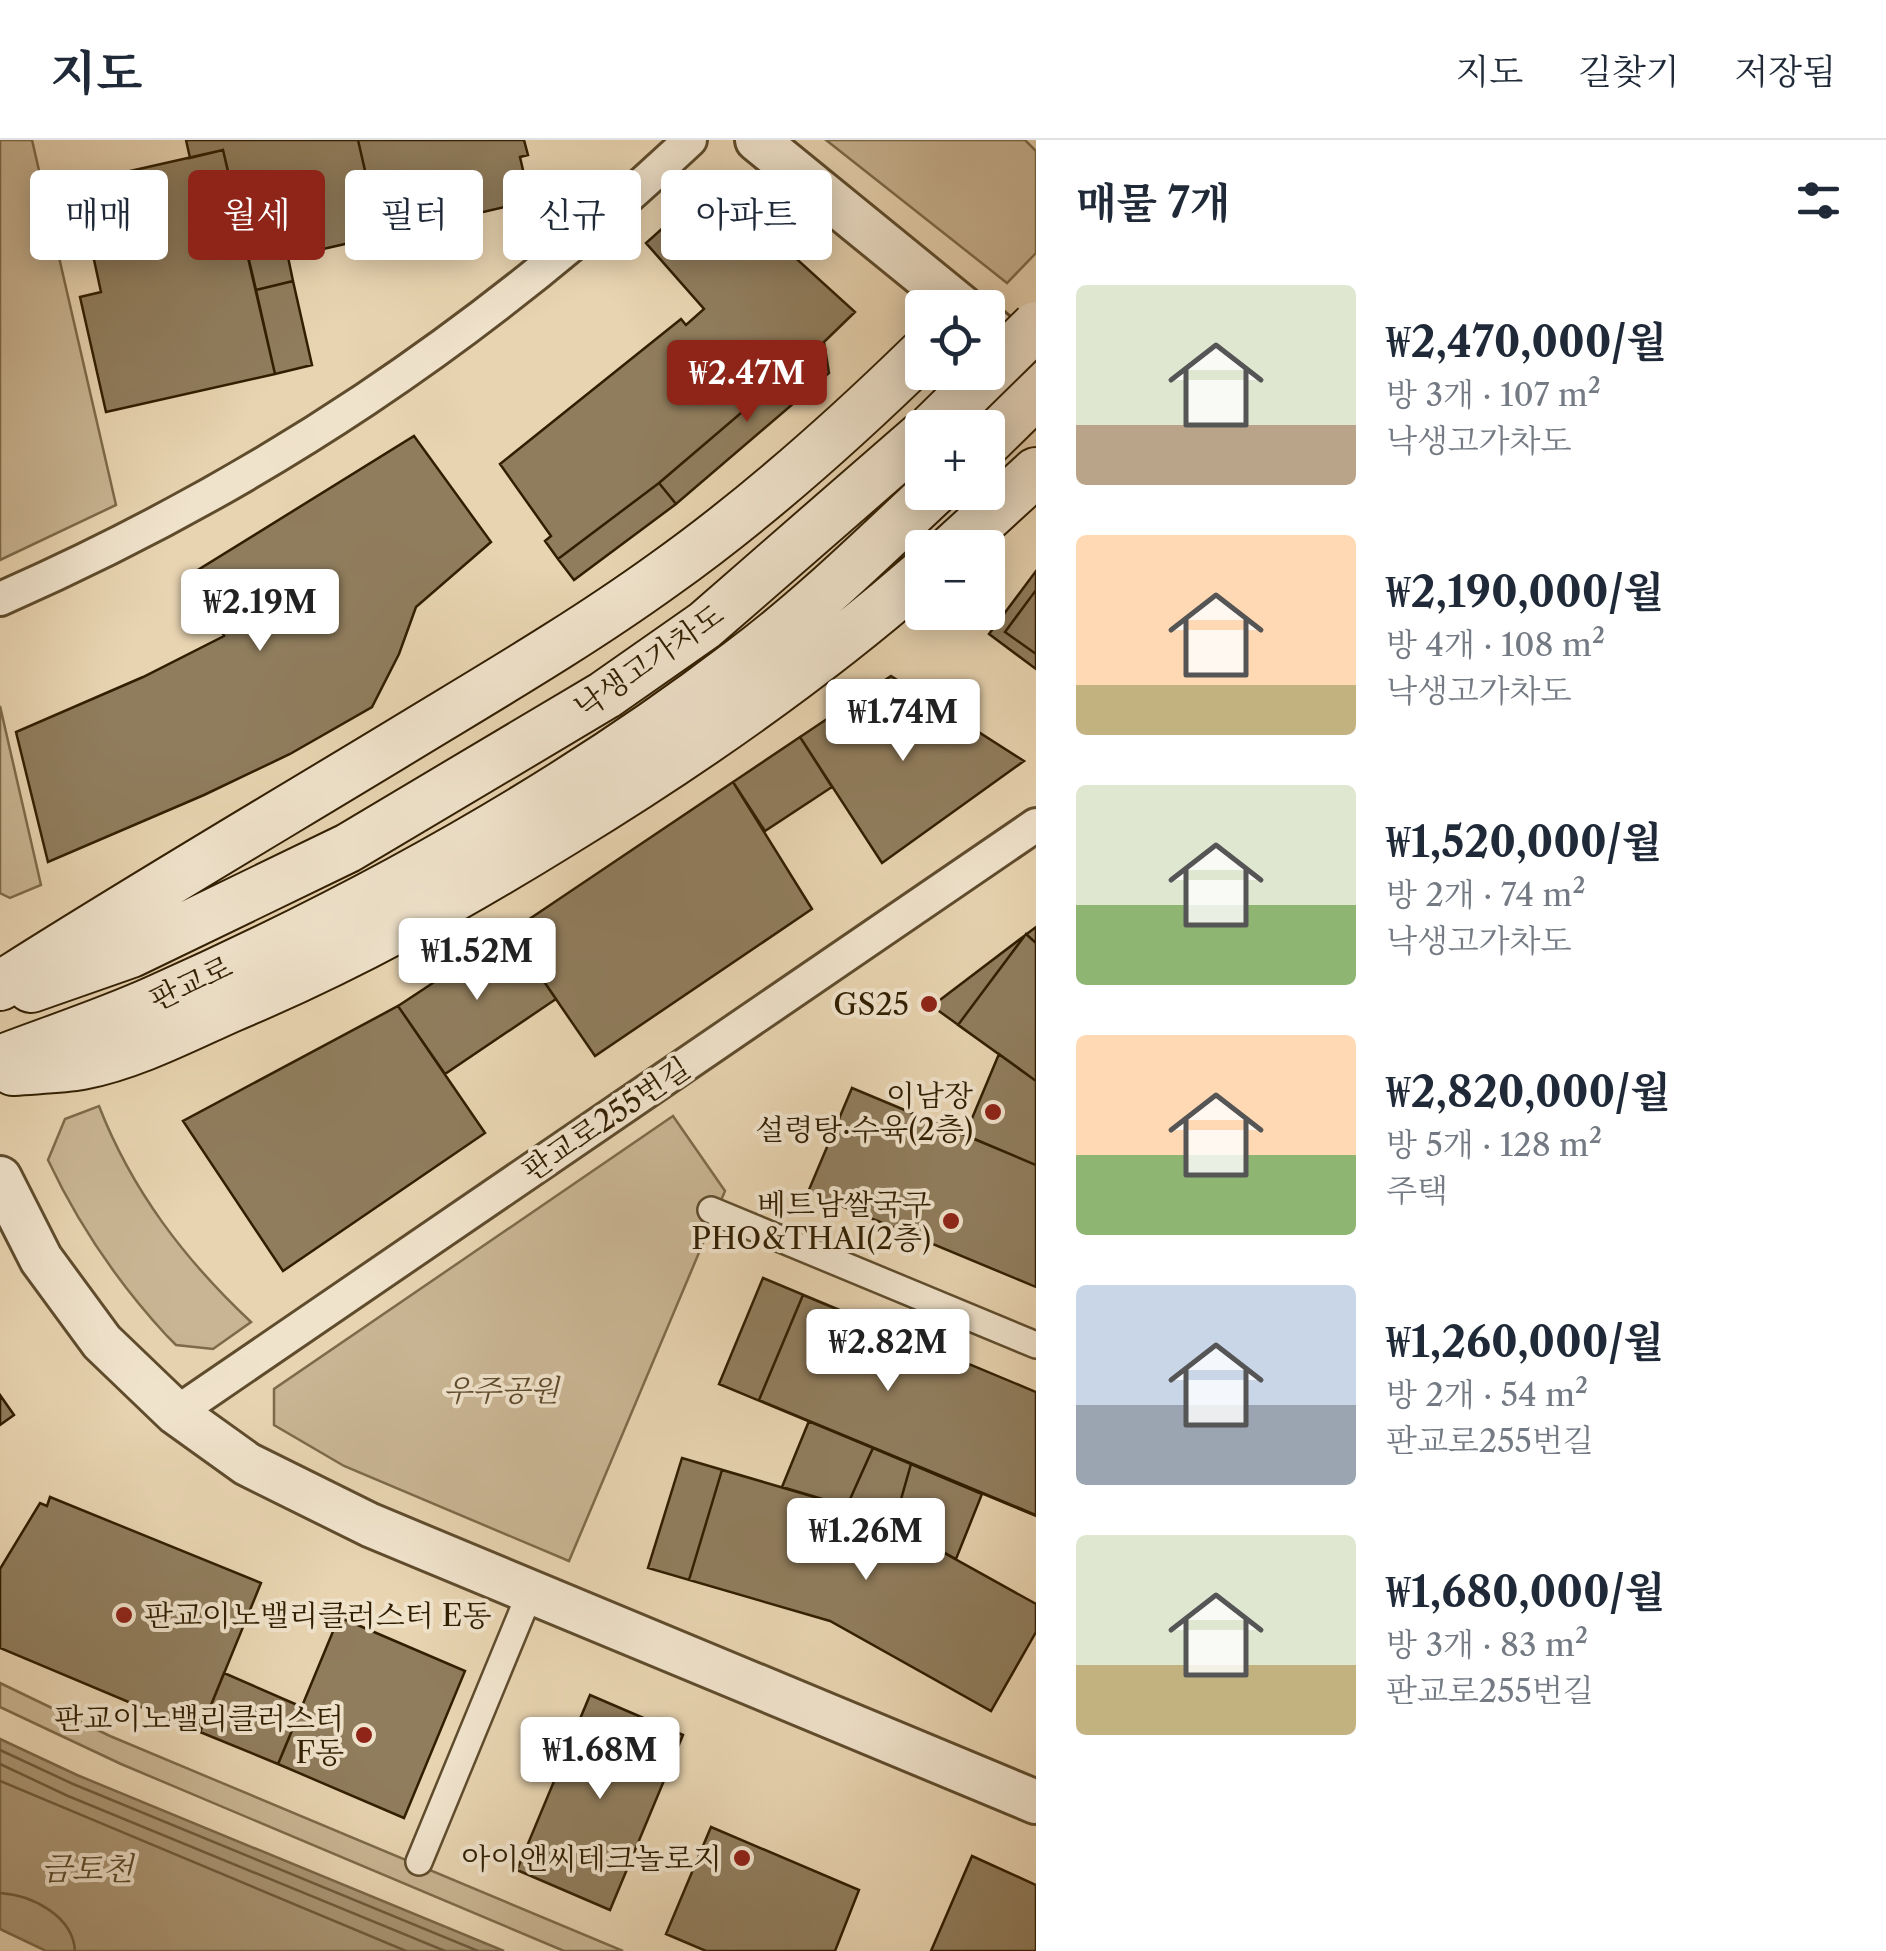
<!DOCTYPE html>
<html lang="ko">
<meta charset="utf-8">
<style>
:root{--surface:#fff;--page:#f2f2f3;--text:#1f2937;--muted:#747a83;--line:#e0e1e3;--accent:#8f2418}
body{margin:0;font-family:"Libre Caslon Text","Noto Serif KR",serif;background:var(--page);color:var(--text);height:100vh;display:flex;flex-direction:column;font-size:38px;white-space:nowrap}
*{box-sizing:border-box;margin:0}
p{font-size:32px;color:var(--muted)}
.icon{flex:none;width:55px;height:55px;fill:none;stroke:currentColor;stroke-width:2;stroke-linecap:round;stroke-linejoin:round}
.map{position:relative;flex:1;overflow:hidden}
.drawer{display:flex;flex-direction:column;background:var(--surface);width:850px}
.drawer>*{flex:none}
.top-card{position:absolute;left:30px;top:30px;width:855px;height:90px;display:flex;gap:20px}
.fabs{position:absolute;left:905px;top:150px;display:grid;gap:20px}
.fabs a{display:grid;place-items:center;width:100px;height:100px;border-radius:10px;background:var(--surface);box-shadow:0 5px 25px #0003;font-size:50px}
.price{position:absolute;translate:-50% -85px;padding:0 22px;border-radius:10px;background:#fff;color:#222;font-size:32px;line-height:65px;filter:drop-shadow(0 2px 5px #0008)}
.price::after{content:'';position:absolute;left:50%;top:60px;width:30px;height:22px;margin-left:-15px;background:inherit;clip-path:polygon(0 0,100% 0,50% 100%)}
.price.selected{background:var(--accent);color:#fff}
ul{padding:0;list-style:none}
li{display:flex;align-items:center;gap:30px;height:250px;padding:0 40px}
li span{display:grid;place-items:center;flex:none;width:280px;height:200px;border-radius:10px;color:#555}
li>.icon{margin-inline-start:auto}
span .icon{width:120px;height:120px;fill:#fffc;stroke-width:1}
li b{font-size:42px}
h2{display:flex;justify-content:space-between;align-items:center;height:120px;padding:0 40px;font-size:42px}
.pill{padding:0 35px;border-radius:10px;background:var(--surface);box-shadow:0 5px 25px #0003;font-size:35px;line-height:90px}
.pill.selected{background:var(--accent);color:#fff}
header{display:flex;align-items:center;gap:60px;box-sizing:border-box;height:140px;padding:0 50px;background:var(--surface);border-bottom:2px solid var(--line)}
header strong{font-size:48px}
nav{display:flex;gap:55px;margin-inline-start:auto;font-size:35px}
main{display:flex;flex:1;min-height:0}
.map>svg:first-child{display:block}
.green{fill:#c9b593;stroke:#7d6a4a;stroke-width:2.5}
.water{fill:#aa9675;stroke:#7a6647;stroke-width:2.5}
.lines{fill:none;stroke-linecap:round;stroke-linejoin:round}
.shore{stroke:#6e5a3b;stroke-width:2.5}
.building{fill:#907d5d;stroke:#311e01;stroke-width:2.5}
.pedestrian-casing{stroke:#5f4c2d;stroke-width:30}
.minor-casing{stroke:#5f4c2d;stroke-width:38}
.tertiary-casing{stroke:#5f4c2d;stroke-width:48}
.secondary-casing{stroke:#311e01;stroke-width:52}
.pedestrian{stroke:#f0e3cc;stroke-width:25}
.minor{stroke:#f0e3cc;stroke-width:32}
.tertiary{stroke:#f0e3cc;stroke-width:42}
.secondary{stroke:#f0e3cc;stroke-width:48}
.secondary-bridge-casing{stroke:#311e01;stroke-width:52;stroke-linecap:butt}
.secondary-bridge{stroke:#f0e3cc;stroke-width:48}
.poi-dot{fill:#8f2418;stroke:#f0e3cc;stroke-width:4}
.labels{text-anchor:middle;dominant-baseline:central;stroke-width:8;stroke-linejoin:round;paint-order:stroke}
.street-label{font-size:30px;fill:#311e01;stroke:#f0e3cc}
.poi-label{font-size:30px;fill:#311e01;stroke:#f0e3cc;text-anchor:end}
.park-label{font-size:30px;font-style:italic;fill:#5f4b2d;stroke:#f0e3cc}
.water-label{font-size:32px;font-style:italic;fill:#5b482a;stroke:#f0e3cc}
</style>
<header>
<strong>지도</strong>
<nav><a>지도</a><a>길찾기</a><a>저장됨</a></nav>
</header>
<main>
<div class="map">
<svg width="1036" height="1811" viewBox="0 0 1036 1811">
<rect width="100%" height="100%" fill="#e8d4b1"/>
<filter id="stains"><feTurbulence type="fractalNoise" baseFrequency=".002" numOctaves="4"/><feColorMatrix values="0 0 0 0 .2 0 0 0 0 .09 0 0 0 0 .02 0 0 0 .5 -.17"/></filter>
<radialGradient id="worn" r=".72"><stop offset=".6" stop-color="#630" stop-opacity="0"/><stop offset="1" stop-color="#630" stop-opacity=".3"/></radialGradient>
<path class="green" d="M0 0H32L116 365 0 420Z
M826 0H1025L1036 11V113L1007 143Z
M0 566 41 745 10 758 0 753Z
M99 966C132 1051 185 1120 251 1182L213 1209 176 1205 167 1196C118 1143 79 1086 48 1020L65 979Z
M673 976 725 1051 569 1421 344 1326 274 1285V1249Z
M0 1543 110 1596 623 1811H564L121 1624 0 1567Z"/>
<path class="water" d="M0 1599 77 1635 504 1811H46L0 1789Z"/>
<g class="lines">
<path class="shore" d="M0 1610 73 1644 478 1811
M0 1624 68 1656 445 1811
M0 1641 406 1811
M0 1753C32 1755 73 1776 75 1811"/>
</g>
<path class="building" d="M186 0H358L380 96 288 117 293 141 256 150 223 10 190 18Z
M358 0H524L528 15 520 17 530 61 380 96Z
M223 10 275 234 106 272 80 157 101 152 91 106 70 111 55 48Z
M713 43 855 172 824 202 659 343 558 419 545 401 551 396 500 324 681 179 686 185 704 169 646 103Z
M293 141 312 225 275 234 256 150Z
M824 202 829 233 676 364 659 343Z
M414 296 491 402 416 467 399 514 372 567 290 614 204 655 48 722 16 592 143 537 224 496 193 433Z
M659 343 676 364 574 440 558 419Z
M1036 431V529L989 494Z
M1036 450V514L1005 492Z
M891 536 1024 621 882 723 800 597Z
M800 597 832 647 765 691 733 642Z
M733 642 812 769 595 916 510 792Z
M1036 787V941L932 866Z
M510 792 556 859 445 934 398 866Z
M1026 794 1036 803V941L958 885Z
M398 866 485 993 283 1131 183 981Z
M999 914 1036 941V1025L965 995Z
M852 948 1036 1025V1147L808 1052Z
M763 1138 1036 1252V1376L719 1244Z
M803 1155 1036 1252V1375L759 1260Z
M0 1255 14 1275 0 1285Z
M809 1281 982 1354 956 1419 876 1375 782 1347Z
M873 1308 911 1324 894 1384 876 1375 847 1366Z
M682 1318 876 1375 1036 1464V1492L991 1571 830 1481 648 1428Z
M722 1330 876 1375 1036 1464V1492L991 1571 830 1481 689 1440Z
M50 1357 261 1443 200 1592 0 1508V1429L40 1363 47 1366Z
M339 1477 465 1531 404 1678 278 1624Z
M224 1533 302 1567 278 1624 200 1592Z
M590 1555 683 1595 610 1770 517 1730Z
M711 1687 859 1750 835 1811H706L666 1794Z
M972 1716 1036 1745V1811H931Z"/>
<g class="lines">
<defs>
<path id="pedestrian" d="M711 1070 1036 1205
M419 1722 530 1453"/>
<path id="minor" d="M0 459C260 345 484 194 690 0
M176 1273 1036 685"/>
<path id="tertiary" d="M757 0 963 168
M988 187 1036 226
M0 1038 41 1119 102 1202 176 1273 247 1324 370 1385 1036 1662"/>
<path id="secondary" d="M988 301 1036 254
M953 408 1036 332
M0 846C130 763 263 685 395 605 485 550 577 497 663 435 756 369 841 293 922 214
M31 848 131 813 348 708 605 555 705 485 922 296
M0 920C52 900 105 883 156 860 360 769 561 659 739 523 808 472 870 411 933 352
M13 931C36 929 60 929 82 925 133 915 183 889 230 868 349 818 455 759 565 691 691 614 811 531 922 434"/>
</defs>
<use href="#pedestrian" class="pedestrian-casing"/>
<use href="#minor" class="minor-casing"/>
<use href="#tertiary" class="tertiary-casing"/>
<use href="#secondary" class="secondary-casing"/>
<use href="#pedestrian" class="pedestrian"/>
<use href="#minor" class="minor"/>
<use href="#tertiary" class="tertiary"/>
<use href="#secondary" class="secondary"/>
<defs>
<path id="secondary-bridge" d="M932 288 1036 186"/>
</defs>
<use href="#secondary-bridge" class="secondary-bridge-casing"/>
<use href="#secondary-bridge" class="secondary-bridge"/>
</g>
<g class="poi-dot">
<circle cx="929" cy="864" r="10"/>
<circle cx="993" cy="972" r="10"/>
<circle cx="951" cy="1081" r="10"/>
<circle cx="124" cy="1475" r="10"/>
<circle cx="364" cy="1595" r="10"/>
<circle cx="742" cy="1718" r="10"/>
</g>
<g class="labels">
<g class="street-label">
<text transform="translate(649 521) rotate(-35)">낙생고가차도</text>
<text transform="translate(191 843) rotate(-25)">판교로</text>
<text transform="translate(606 979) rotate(-34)">판교로255번길</text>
</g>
<g class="poi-label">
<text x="909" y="864">GS25</text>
<text x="973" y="955">이남장<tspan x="973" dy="34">설령탕·수육(2층)</tspan></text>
<text x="931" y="1064">베트남쌀국구<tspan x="931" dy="34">PHO&amp;THAI(2층)</tspan></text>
<text x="144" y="1475" text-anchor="start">판교이노밸리클러스터 E동</text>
<text x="344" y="1578">판교이노밸리클러스터<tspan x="344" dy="34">F동</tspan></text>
<text x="722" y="1718">아이앤씨테크놀로지</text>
</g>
<g class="park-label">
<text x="501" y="1250">우주공원</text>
</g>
<g class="water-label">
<text x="87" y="1728">금토천</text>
</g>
</g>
<rect width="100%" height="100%" filter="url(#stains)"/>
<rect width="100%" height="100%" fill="url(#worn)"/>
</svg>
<div class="fabs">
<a><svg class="icon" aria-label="locate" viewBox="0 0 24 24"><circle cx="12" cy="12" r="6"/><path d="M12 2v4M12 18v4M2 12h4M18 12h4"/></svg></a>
<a>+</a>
<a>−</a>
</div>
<b class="price selected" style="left:747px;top:285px">₩2.47M</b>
<b class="price" style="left:260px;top:514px">₩2.19M</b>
<b class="price" style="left:903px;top:624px">₩1.74M</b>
<b class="price" style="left:477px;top:863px">₩1.52M</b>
<b class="price" style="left:888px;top:1254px">₩2.82M</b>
<b class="price" style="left:866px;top:1443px">₩1.26M</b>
<b class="price" style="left:600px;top:1662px">₩1.68M</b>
<div class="top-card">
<a class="pill">매매</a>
<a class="pill selected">월세</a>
<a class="pill">필터</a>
<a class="pill">신규</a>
<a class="pill">아파트</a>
</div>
</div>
<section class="drawer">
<h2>매물 7개<svg class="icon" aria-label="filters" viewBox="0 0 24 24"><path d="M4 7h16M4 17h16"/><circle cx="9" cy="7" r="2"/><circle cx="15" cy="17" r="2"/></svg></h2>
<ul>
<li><span style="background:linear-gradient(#dfe7d0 70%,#b9a48a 0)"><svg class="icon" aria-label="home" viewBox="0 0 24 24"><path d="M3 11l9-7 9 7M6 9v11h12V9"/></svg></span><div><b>₩2,470,000/월</b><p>방 3개 · 107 m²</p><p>낙생고가차도</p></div></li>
<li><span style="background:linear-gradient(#ffd9b3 75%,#c2b280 0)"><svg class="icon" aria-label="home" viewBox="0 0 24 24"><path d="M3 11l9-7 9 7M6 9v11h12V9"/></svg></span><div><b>₩2,190,000/월</b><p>방 4개 · 108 m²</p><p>낙생고가차도</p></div></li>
<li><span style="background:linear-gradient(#dfe7d0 60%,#8fb573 0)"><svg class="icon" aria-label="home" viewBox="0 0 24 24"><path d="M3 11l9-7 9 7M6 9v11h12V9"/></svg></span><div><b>₩1,520,000/월</b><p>방 2개 · 74 m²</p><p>낙생고가차도</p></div></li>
<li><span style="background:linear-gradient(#ffd9b3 60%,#8fb573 0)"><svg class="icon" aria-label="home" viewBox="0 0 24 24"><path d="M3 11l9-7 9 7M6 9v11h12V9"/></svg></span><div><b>₩2,820,000/월</b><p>방 5개 · 128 m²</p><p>주택</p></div></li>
<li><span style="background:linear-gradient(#c9d6e8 60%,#9aa5b1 0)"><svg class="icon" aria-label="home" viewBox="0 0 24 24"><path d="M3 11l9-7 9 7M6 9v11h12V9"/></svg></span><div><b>₩1,260,000/월</b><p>방 2개 · 54 m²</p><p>판교로255번길</p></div></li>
<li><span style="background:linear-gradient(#dfe7d0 65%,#c2b280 0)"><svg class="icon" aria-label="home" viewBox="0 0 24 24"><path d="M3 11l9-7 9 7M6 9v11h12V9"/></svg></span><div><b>₩1,680,000/월</b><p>방 3개 · 83 m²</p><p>판교로255번길</p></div></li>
</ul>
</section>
</main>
